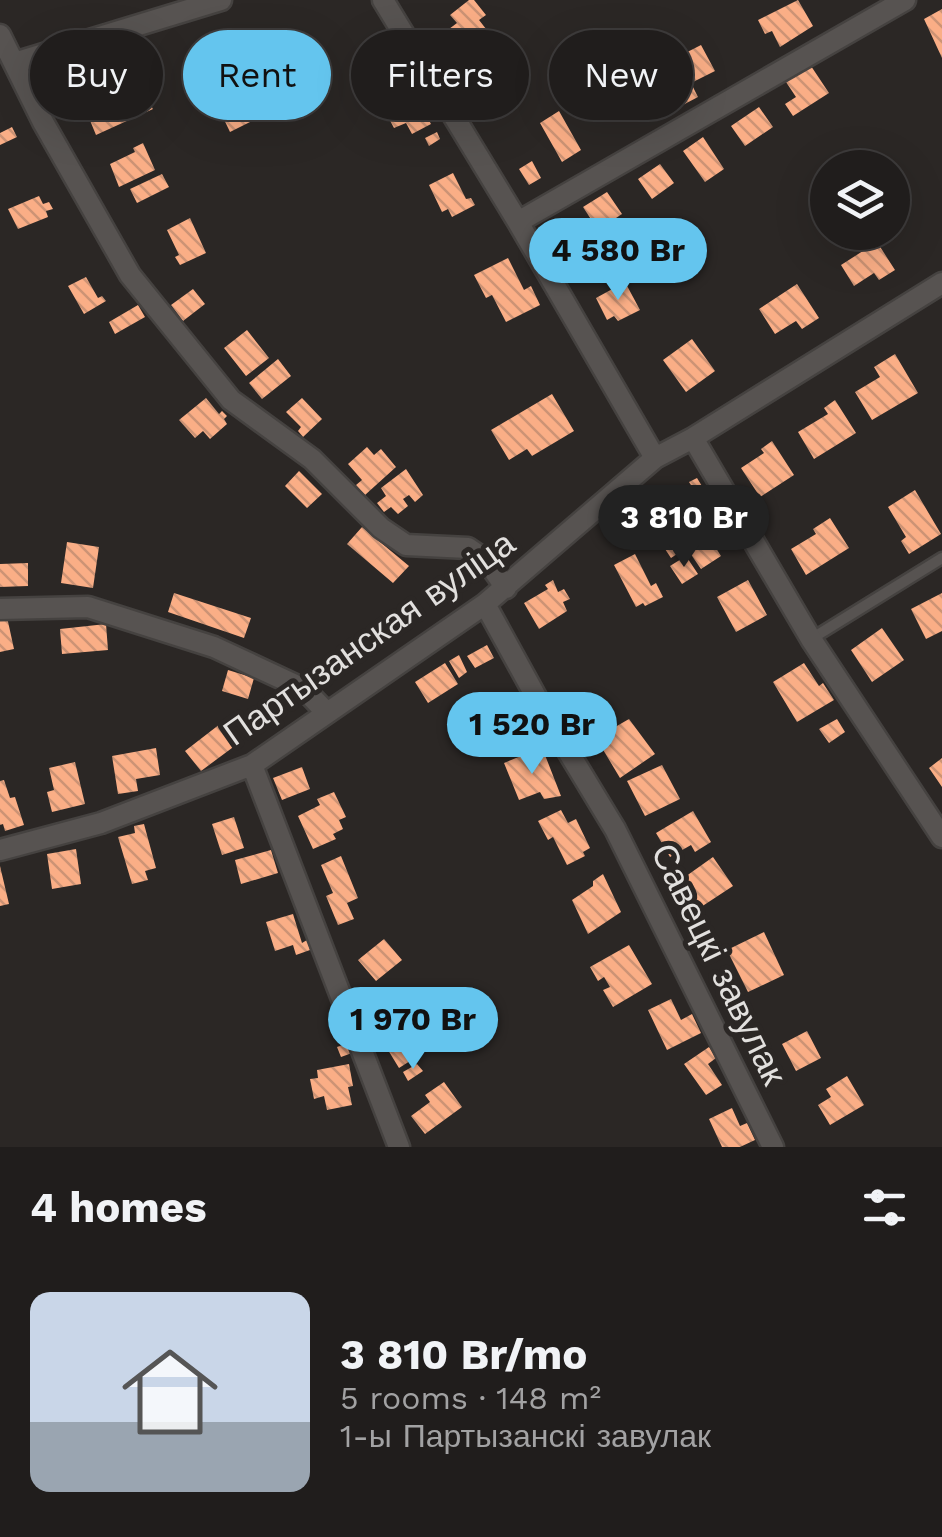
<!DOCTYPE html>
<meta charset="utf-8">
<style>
:root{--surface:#201d1c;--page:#282625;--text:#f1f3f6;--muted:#a2a2a3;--line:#3d3b3b;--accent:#64c5ee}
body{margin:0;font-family:"Work Sans",sans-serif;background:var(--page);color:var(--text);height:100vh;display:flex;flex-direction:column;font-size:38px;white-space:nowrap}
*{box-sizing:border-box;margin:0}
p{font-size:32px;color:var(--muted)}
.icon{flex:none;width:55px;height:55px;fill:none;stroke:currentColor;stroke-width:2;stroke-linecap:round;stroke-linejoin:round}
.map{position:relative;height:1147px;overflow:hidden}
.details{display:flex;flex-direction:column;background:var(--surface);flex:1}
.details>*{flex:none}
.hud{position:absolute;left:30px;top:30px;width:882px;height:90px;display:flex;gap:20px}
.controls{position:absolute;left:810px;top:150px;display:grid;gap:20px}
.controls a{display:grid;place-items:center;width:100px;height:100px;border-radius:50%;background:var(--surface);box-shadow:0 10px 40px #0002,0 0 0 2px var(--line);font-size:50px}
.price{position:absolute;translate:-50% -85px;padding:0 22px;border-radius:35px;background:var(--accent);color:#111;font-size:32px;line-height:65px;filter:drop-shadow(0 2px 5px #0008)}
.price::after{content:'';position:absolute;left:50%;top:60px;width:30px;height:22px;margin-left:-15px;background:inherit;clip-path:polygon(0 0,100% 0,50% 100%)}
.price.selected{background:#222;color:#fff}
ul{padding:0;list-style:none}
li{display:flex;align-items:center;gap:30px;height:250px;padding:0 30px}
li span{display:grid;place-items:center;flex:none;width:280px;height:200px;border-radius:20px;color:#555}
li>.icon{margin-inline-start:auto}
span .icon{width:120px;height:120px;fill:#fffc;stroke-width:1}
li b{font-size:42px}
h2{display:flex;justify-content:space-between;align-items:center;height:120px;padding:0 30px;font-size:42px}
.pill{padding:0 35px;border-radius:45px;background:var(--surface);box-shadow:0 10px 40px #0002,0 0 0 2px var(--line);font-size:35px;line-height:90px}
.pill.selected{background:var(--accent);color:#111}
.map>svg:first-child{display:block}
.building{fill:url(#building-back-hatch)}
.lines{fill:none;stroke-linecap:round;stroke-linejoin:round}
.service-casing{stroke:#454240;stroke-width:15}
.minor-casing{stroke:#454240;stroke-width:25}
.service{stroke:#575351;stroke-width:10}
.minor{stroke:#575351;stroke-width:20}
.labels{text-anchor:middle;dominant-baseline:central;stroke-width:10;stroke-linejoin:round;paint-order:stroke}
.street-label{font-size:35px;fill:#e2e0de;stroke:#2b2725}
</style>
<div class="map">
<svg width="942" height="1147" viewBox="0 0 942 1147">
<defs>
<pattern id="building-back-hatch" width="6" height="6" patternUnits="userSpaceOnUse" patternTransform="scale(2.5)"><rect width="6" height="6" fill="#faae86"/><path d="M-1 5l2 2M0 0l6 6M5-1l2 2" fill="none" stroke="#cc9375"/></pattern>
</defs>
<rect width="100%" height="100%" fill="#2b2725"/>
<path class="building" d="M469 0H474L486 15 479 20 490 34 462 55 445 32 457 23 450 15Z
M798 0 813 26 780 47 772 31 765 34 758 20Z
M942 9V58L924 19Z
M701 45 715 71 691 83 698 97 679 107 658 67Z
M126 46 143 79 109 95 106 86 111 83 99 59Z
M273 66 278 73 283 70 289 79 284 82 301 111 291 116 264 72Z
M811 66 829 93 793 116 785 104 796 97 786 82Z
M407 89 420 116 425 113 431 124 412 134 406 123 394 128 380 102Z
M260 91 270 112 230 132 220 111Z
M144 93 153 109 96 135 89 118Z
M759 107 773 127 745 146 731 126Z
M559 111 581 150 562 162 540 123Z
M12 127 17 137 0 145V133Z
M437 132 440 139 429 146 425 138Z
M703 137 724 169 705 182 683 151Z
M143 143 155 170 119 187 110 164 135 152 133 148Z
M532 161 541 178 529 185 519 169Z
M660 164 674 183 652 199 638 179Z
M453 173 466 199 471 198 475 205 452 217 448 209 442 212 429 185Z
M162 174 169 187 137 203 130 189Z
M607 192 622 214 598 230 583 207Z
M39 196 43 204 49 202 53 209 46 211 48 217 18 229 8 209Z
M190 218 206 253 180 265 175 257 179 255 167 230Z
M572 226 586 249 571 259 556 235Z
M877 242 895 270 879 280 874 273 854 286 841 265Z
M508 258 524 290 531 286 540 305 506 322 492 295 486 298 474 275Z
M86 277 98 298 102 296 106 301 84 314 68 286Z
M625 282 640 310 618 321 614 316 607 320 596 298Z
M797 284 819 318 802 329 796 321 775 334 759 309Z
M193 289 205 304 183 321 171 305Z
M138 305 145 317 115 334 109 322Z
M247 330 269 358 246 376 224 348Z
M692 339 715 371 686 392 663 360Z
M895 354 918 393 872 420 855 392 880 377 874 367Z
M278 359 291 376 262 399 249 383Z
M552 394 574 431 532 456 527 449 509 460 491 430Z
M206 398 219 414 222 411 227 416 224 419 227 424 210 439 203 431 195 438 179 420Z
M302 398 322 419 303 437 298 431 301 427 286 412Z
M835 400 856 433 814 459 798 432 828 414 824 408Z
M772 441 794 475 760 497 741 468 764 453 761 449Z
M367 447 374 455 381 449 396 467 365 495 356 485 362 480 348 464Z
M406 469 423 495 415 502 409 495 403 499 408 506 398 514 391 507 384 512 377 503 386 496 381 488Z
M299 471 322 494 307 508 285 486Z
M697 478 705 491 698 496 689 482Z
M915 490 941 534 909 554 901 541 906 537 888 507Z
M684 496 709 533 671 558 651 528 674 513 669 506Z
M830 518 849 548 806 575 791 549 816 534 813 529Z
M362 527 409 566 393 583 347 544Z
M710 539 721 556 701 569 690 553Z
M67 542 99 547 93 588 61 583Z
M635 554 651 586 656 583 663 597 645 606 643 603 636 607 614 565Z
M686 556 698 574 682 584 670 566Z
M28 563V586L0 587V564Z
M553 580 558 592 564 589 570 599 563 602 567 611 539 629 524 603 548 589 545 585Z
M748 580 767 615 736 632 717 597Z
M174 593 251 618 244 638 168 612Z
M942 593V631L926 639 911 609Z
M7 617 14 649 0 652V619Z
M106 624 108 650 62 654 60 629Z
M882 628 904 660 872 682 851 650Z
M487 645 494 658 475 668 467 656Z
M459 655 467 672 459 678 449 661Z
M445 663 458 684 428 703 415 682Z
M804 663 819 686 823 683 834 700 797 722 773 682Z
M228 670 254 678 248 699 222 691Z
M629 719 655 754 620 778 596 738Z
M837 719 845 732 829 743 819 729Z
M220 724 236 745 201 771 185 751Z
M156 748 160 775 136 779 138 791 118 794 112 756Z
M526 754 529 761 545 755 561 796 544 799 540 792 519 800 504 763Z
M942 758V787L929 768Z
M75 762 85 804 52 812 47 792 54 790 49 768Z
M662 765 680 799 645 816 627 781Z
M302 767 310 789 282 800 273 778Z
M4 780 10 798 15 797 24 825 5 831 3 824 0 825V781Z
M334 792 346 817 339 820 343 829 333 834 336 839 313 849 298 816 320 805 317 799Z
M561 810 568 823 576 819 590 848 583 852 585 856 567 865 553 837 548 840 538 821Z
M693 811 711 842 695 852 691 845 670 857 656 833Z
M234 817 244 848 222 855 212 824Z
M144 824 156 868 145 871 148 880 132 884 118 837 135 833 134 826Z
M76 849 81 884 52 889 47 854Z
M271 850 278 873 241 884 235 860Z
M341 856 358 898 347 903 354 919 338 925 326 896 333 893 321 865Z
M713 857 733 886 701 907 682 879Z
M0 866 9 904 0 906Z
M603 874 621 912 588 934 572 900 593 886V881Z
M293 914 302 943 307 940 310 950 296 955 293 945 275 951 266 922Z
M764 932 784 975 748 992 727 950Z
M384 939 402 960 376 981 358 960Z
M629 945 652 984 613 1007 603 990 610 987 604 977 598 981 590 967Z
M425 995 450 1035 423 1051 417 1042 412 1045 418 1056 399 1068 388 1050 394 1046 384 1030 414 1012 410 1005Z
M671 999 681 1020 692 1014 701 1033 667 1050 648 1010Z
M807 1031 821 1058 796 1071 782 1044Z
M348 1043 352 1053 341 1057 337 1047Z
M709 1047 716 1058 708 1064 722 1085 706 1095 684 1064Z
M349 1064 353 1086 348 1087 352 1105 327 1110 324 1096 314 1099 310 1079 318 1078 317 1070Z
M417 1064 423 1071 408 1081 403 1072Z
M847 1076 864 1105 830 1125 818 1105 831 1097 826 1089Z
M444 1082 462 1107 425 1134 411 1116 430 1102 425 1095Z
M732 1108 740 1126 747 1123 755 1140 740 1147H722L709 1119Z"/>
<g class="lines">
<defs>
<path id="service" d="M811 639 942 558"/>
<path id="minor" d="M383 0 518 222 655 458
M0 35 43 122 130 275 231 400 312 459 381 528 406 545 468 548 487 561 506 588
M14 63 221 0
M518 222 905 0
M693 438 811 639 942 837
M485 604 546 715 615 829 773 1147
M0 609 88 607 214 647 304 689 326 712
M252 765 399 1147
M0 850 101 823 252 765 485 604 655 458 693 438 942 283"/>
</defs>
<use href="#service" class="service-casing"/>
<use href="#minor" class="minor-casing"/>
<use href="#service" class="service"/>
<use href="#minor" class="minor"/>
</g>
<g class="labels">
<g class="street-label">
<text transform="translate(369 638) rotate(-35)">Партызанская вуліца</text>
<text transform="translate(719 964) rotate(64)">Савецкі завулак</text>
</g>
</g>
</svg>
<div class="controls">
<a><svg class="icon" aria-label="layers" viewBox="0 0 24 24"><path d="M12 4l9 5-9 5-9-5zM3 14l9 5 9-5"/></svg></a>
</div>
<b class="price" style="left:618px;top:303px">4 580 Br</b>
<b class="price selected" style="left:684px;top:570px">3 810 Br</b>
<b class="price" style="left:532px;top:777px">1 520 Br</b>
<b class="price" style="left:413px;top:1072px">1 970 Br</b>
<div class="hud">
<a class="pill">Buy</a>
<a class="pill selected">Rent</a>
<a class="pill">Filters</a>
<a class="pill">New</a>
</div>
</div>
<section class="details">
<h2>4 homes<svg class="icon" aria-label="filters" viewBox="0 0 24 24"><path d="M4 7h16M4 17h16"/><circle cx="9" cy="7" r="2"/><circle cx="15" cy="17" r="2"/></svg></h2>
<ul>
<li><span style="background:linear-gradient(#c9d6e8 65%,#9aa5b1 0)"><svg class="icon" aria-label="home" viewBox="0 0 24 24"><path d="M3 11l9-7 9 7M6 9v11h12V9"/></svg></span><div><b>3 810 Br/mo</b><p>5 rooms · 148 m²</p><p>1-ы Партызанскі завулак</p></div></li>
</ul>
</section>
